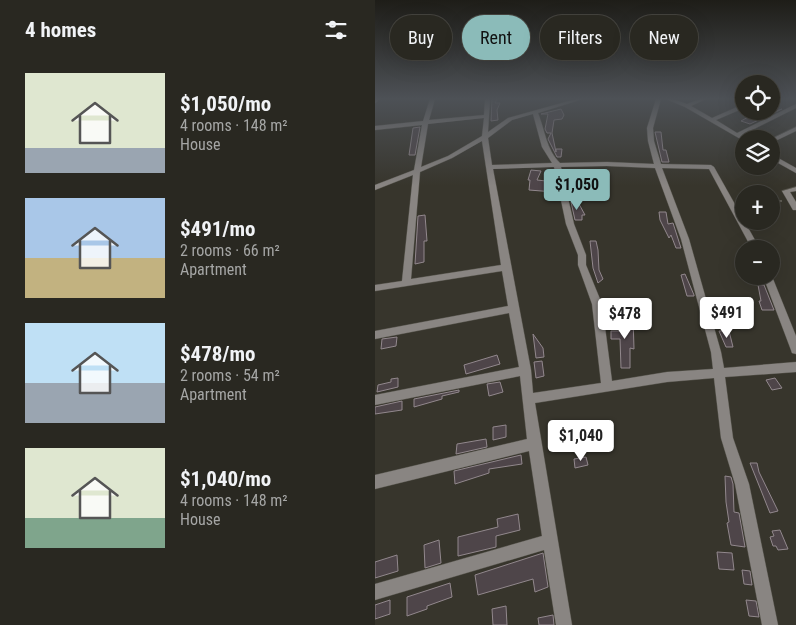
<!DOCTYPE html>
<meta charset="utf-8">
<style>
:root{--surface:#292821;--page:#35342e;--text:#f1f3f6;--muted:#a5a6a5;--line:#45443f;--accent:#8bbbb9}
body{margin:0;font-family:"Roboto Condensed",sans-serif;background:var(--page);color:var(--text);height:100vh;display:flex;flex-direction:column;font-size:19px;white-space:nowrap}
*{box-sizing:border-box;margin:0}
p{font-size:16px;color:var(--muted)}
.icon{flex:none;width:28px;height:28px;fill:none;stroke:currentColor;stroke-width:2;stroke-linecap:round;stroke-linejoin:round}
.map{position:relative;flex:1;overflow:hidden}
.side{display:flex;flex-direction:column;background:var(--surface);width:375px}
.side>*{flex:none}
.hud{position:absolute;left:15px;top:15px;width:330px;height:45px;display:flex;gap:10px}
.fabs{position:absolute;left:360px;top:75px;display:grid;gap:10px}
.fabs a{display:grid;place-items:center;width:45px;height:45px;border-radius:50%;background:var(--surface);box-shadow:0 5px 20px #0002,0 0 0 1px var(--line);font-size:25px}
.price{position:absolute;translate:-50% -42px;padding:0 11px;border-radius:5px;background:#fff;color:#222;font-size:16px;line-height:32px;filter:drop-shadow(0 1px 2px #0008)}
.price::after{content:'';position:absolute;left:50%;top:30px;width:15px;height:11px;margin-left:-8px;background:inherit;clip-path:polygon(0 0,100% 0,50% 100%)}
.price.selected{background:var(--accent);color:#111}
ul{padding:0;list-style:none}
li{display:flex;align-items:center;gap:15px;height:125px;padding:0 25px}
li span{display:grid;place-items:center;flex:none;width:140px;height:100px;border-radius:0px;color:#555}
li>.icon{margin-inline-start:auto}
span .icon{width:60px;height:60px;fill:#fffc;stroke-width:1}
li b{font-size:21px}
h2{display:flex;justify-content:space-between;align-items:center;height:60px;padding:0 25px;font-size:21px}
.chip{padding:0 18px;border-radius:22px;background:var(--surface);box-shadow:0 5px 20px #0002,0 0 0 1px var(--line);font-size:18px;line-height:45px}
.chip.selected{background:var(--accent);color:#111}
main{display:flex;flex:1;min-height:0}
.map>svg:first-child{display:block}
.building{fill:#4e4549;stroke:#92888d}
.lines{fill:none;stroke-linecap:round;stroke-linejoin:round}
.minor-casing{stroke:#55534b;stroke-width:1}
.path{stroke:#84827b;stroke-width:1;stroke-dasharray:3 1;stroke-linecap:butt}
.minor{fill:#898582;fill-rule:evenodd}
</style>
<main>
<section class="side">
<h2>4 homes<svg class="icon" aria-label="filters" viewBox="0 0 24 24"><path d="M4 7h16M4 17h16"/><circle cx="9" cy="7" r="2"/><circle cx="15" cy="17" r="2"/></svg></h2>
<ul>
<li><span style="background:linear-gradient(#dfe7d0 75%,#9aa5b1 0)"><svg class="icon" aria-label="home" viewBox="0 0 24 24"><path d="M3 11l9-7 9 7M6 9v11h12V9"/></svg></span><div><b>$1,050/mo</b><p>4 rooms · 148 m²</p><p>House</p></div></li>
<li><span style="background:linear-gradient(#a9c7e8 60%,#c2b280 0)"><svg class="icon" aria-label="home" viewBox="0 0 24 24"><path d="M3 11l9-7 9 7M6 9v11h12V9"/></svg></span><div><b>$491/mo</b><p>2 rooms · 66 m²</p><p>Apartment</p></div></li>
<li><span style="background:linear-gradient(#bfe0f5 60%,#9aa5b1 0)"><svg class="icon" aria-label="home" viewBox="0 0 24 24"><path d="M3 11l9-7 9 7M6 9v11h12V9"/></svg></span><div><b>$478/mo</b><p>2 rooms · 54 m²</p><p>Apartment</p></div></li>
<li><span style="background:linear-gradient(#dfe7d0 70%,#7fa58c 0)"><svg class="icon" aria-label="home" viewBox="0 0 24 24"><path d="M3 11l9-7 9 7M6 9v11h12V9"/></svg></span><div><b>$1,040/mo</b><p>4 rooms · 148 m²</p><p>House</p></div></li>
</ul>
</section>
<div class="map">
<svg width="421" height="625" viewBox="0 0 421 625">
<rect width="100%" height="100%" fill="#37352c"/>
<path class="building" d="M117 99H122L120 103H125L122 110 123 120 116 121Z
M186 109 189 115 187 119 179 120 177 133 181 152V149H187L186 157H182L173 139 176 133H172L170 129 173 114H166Z
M407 109 375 124 366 121 382 112 389 115Z
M45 127 40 155H34L38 128Z
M280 132H286L288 150H291L294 162H287Z
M156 170 166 171 162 180 180 182 182 188 179 192 154 190 155 180H153Z
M196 202H203L204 204 210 215H207V220H200Z
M284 212H291L293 224 298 223 306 248H301L296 235 294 238 285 220Z
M50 215 52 241H49V262L40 264 43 216Z
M215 241H221L223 250 224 270 228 279 223 283 218 268Z
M310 274 319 295V296H312L306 275Z
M383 285H389L399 310H387L384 301H386Z
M246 317H258L259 349 255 348V368H246L245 339H236V331H246Z
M344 331H354L358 347H351Z
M158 334 168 348 169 357 161 358Z
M22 337 21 346 6 349 7 339Z
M122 355 125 364 91 374 89 365Z
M167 361 169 376 161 378 159 362Z
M23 378V387L2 392 3 385 16 382V379Z
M400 378 407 388 397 390 391 380Z
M125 382 128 392 114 396 112 384Z
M84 390V392L67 396V399L39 407V399Z
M27 401V410L0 414V407Z
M131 425V437L118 440V427Z
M111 439 112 447 81 454 82 444Z
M146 455 147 464 114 469V473L80 484 79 471Z
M211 457 213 465 200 468 199 459Z
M375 463H382L384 472 403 511 395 513Z
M350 476 356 477 358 484 359 512 364 513 370 547 356 545 352 523 354 522 351 502Z
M143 514 145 530 121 536V547L83 556V537L123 527 122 519Z
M405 530 413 549 403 550 401 546H398L395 537 399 536 397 531Z
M64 540 66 563 50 568 49 545Z
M342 552 357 553 359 570 344 569Z
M168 553 173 587 160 592 158 579 103 595 100 575Z
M22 555 23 571 0 578V562Z
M367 570 375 571 377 585 369 584Z
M75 583 77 597 52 606V609L32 616V597Z
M15 600V614L0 619V605Z
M371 600 381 601 384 617 374 616Z
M131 606 132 625H118L117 609Z
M178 615 179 625H164L163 618Z"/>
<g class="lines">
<defs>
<path id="minor" d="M0 99H4L2 102 0 103Z
M55 99H60L54 120 109 115 110 99H115L113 132 133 118 201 99H208L163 113C170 130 171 149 185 163L232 162 279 164 273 141 272 128 281 99H286L278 128 279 141 286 164 336 165 339 167 385 249H377L334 169 287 168 314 239 346 352 349 368 421 362V372L350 377 358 438 374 484 403 625H387L360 484 346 438 339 378 292 382 160 403 197 625H181L169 550 0 600V584L167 536 154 451 0 489V475L152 439 145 376 0 405V395L144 367 134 313 0 339V331L133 306 127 271 0 291V285L27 281 38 175 0 190V185L39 170 47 125 0 130V126L48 121ZM158 114 167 147 177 163 117 165 113 138 137 120ZM109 118 107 136 73 156 46 167 53 124ZM107 141 126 265 36 279 45 172 77 158ZM232 166 280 168 306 239 336 352 338 369 292 372 237 381 227 304 211 265V255L199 224 186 167ZM179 167 191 224 203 255V265L217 304 226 383 158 393 156 370 118 169Z
M291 99H298L312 104 325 99H331L316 106 337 118 369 104V108L341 120 362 133 419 105 421 104V108L367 135 372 139H369V141L310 107Z
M421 127V131L396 143V139Z
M396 154 421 168V173L396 159Z
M421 187V191L415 192 421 202V210H418L407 191Z
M396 274 421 336V354L417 353 416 350 388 276H396Z"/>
</defs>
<use href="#minor" class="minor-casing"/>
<path class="path" d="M396 201H408
M364 204 369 203"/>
<use href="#minor" class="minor"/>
</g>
<linearGradient id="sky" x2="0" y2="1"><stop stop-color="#1e1d18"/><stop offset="0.53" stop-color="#4d5156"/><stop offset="1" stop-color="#4d5156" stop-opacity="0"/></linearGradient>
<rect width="421" height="186" fill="url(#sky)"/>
</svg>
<div class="fabs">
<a><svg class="icon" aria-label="locate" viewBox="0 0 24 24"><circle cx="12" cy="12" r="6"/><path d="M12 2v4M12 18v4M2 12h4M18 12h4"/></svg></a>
<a><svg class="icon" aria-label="layers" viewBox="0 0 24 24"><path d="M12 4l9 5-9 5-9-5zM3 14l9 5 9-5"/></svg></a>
<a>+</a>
<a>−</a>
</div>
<b class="price selected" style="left:202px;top:211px">$1,050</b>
<b class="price" style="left:352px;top:339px">$491</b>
<b class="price" style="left:250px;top:340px">$478</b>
<b class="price" style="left:206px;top:462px">$1,040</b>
<div class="hud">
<a class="chip">Buy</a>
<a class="chip selected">Rent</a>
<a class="chip">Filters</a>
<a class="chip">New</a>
</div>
</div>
</main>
